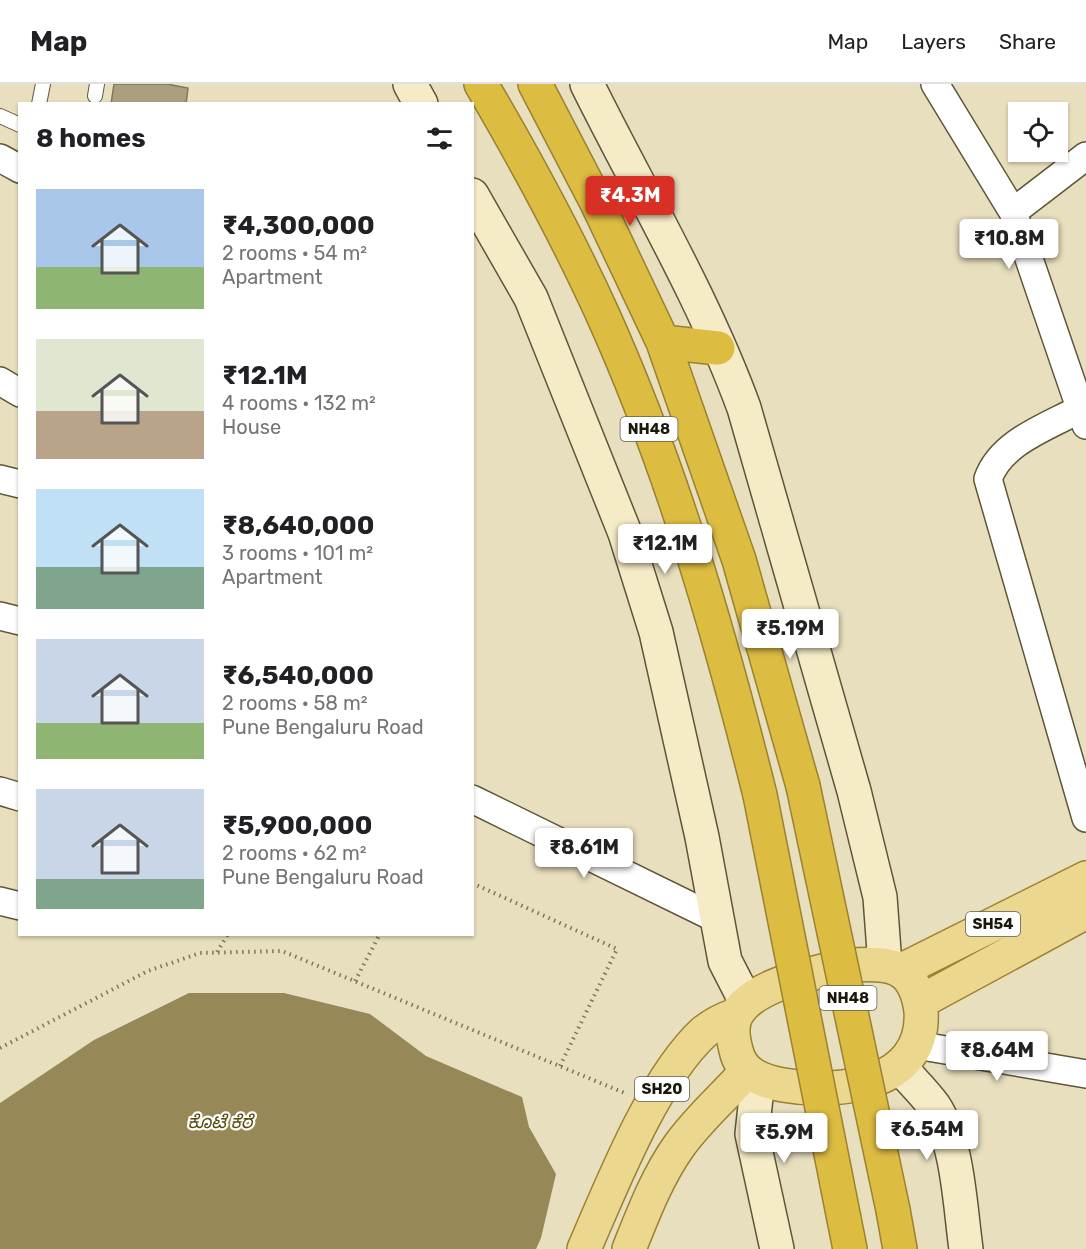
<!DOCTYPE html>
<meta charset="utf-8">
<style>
:root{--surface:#fff;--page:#f2f2f2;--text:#202124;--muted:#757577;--line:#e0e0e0;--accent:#d93025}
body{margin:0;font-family:Rubik,"Noto Sans Kannada",sans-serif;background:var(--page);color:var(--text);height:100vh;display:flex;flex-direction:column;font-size:22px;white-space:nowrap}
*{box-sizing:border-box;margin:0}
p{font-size:20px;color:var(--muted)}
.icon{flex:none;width:33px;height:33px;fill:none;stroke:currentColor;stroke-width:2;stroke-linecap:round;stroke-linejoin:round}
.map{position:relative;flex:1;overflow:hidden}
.details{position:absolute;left:18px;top:18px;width:456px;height:834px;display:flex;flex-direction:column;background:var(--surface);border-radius:0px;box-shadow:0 2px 4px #0004}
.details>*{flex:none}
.buttons{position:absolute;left:1008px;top:18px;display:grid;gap:12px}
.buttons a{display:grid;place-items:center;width:60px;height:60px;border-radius:0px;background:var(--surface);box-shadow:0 2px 4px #0004;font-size:30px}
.price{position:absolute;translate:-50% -51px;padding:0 14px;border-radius:6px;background:#fff;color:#222;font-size:20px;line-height:39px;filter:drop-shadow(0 2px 3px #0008)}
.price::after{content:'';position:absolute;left:50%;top:36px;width:18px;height:14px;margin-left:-9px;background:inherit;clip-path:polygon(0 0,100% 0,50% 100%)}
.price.selected{background:var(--accent);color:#fff}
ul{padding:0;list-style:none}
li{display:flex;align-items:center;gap:18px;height:150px;padding:0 18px}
li span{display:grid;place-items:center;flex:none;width:168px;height:120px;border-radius:0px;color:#555}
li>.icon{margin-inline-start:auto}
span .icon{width:72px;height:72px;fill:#fffc;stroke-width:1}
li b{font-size:26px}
h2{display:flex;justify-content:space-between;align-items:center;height:72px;padding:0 18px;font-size:26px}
header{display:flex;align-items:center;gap:36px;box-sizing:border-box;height:84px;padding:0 30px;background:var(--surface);border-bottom:2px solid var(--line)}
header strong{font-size:28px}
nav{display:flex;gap:33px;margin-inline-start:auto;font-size:21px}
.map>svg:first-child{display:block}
.water{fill:#968857}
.building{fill:#a9a080;stroke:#81785b;stroke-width:1.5}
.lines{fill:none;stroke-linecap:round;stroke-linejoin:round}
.lane-casing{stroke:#5e5639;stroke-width:16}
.street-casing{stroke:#5e5639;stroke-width:30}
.secondary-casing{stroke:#5e5639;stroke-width:36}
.primary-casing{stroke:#99822f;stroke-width:36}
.highway-casing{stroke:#99822f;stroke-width:36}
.path{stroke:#7d7761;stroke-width:4;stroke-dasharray:1.5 4.5;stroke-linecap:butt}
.lane{stroke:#fff;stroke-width:14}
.street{stroke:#fff;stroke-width:27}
.secondary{stroke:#f5ebc6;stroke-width:33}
.primary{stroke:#ebd78e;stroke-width:33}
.highway{stroke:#ddbc42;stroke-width:33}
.highway-bridge-casing{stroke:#99822f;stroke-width:36;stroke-linecap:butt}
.highway-bridge{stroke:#ddbc42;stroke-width:33}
.labels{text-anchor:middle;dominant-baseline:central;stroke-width:4.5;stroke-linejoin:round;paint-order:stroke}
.shield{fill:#fff;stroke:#5f5d54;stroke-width:1.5}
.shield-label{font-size:15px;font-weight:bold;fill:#1b170b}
.water-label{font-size:18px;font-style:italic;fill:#594909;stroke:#fff}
</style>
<header>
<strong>Map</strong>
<nav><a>Map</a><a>Layers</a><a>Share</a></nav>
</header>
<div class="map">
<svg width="1086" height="1165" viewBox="0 0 1086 1165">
<rect width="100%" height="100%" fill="#e8dfbe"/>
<path class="water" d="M189 909H284L370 930 426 972 522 1013 529 1043 556 1090 541 1154 536 1165H0V1019L94 956Z"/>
<path class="building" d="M114 0H167L188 4 186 20H111Z"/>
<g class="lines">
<defs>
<path id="lane" d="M95 12 97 0
M39 20 43 0
M0 32 20 41"/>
<path id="street" d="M935 0 1013 128
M0 74 20 85
M0 297 20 309
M1080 325C1047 343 1001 358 988 395L1086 734
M1086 341 1013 128 1086 72
M0 395 20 400
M0 532 20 537
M0 707 20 713
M472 715 715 834
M0 817 20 822
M916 961 1086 990"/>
<path id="secondary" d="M410 0 421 20
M587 0C640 107 703 212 744 324L854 707 880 813 885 881
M472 111 531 214 625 449 656 548 702 753 725 877 746 918
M900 983C911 996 924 1008 934 1022 958 1058 960 1122 966 1165
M758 995 752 1050 777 1165"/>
<path id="primary" d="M847 881C865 881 886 878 901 887 914 896 919 912 921 927 926 1001 839 1011 783 1001 762 997 741 990 736 966 733 955 731 940 737 930 754 900 816 889 847 881Z
M900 887 1086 794
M920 918 1086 828
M584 1165C612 1101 653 995 704 948 714 940 724 935 736 931
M629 1165C643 1130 657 1093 679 1062 699 1034 725 1012 747 987"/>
<path id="highway" d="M481 0C525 75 566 150 602 229 672 384 719 547 760 711
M535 0 598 121 663 258 739 476 803 702
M663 258 718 264
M893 1126 900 1165
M844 1135 850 1165"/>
</defs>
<use href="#lane" class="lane-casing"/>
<use href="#street" class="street-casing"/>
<use href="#secondary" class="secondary-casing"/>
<use href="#primary" class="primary-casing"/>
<use href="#highway" class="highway-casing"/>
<path class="path" d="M472 799 617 865 560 982
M217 868 228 850
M355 897 380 850
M0 964 148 887 200 869 282 867 627 1010"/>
<use href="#lane" class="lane"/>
<use href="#street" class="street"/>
<use href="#secondary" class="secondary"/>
<use href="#primary" class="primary"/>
<use href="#highway" class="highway"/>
<defs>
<path id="highway-bridge" d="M803 702 893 1126
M760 711 844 1135"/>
</defs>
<use href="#highway-bridge" class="highway-bridge-casing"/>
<use href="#highway-bridge" class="highway-bridge"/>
</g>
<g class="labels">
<g class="shield">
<rect x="620.5" y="333" width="57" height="24" rx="4.5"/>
<rect x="966" y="828" width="54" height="24" rx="4.5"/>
<rect x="819.5" y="902" width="57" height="24" rx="4.5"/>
<rect x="635" y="993" width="54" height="24" rx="4.5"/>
</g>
<g class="shield-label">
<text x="649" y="345">NH48</text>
<text x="993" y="840">SH54</text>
<text x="848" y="914">NH48</text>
<text x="662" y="1005">SH20</text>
</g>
<g class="water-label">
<text x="220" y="1038">ಕೊಟೆ ಕೆರೆ</text>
</g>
</g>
</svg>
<div class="buttons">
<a><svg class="icon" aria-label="locate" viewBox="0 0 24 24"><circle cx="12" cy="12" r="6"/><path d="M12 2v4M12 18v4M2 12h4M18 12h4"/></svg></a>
</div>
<b class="price selected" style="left:630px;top:143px">₹4.3M</b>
<b class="price" style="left:1009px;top:186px">₹10.8M</b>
<b class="price" style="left:665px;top:491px">₹12.1M</b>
<b class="price" style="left:790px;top:576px">₹5.19M</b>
<b class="price" style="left:584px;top:795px">₹8.61M</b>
<b class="price" style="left:997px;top:998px">₹8.64M</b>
<b class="price" style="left:927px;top:1077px">₹6.54M</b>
<b class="price" style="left:784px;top:1080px">₹5.9M</b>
<section class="details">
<h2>8 homes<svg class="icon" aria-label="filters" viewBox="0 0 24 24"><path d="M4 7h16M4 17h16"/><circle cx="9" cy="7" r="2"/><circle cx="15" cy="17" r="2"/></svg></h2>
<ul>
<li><span style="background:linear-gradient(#a9c7e8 65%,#8fb573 0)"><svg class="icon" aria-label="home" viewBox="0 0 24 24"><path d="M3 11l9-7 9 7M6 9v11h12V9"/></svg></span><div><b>₹4,300,000</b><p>2 rooms · 54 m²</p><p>Apartment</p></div></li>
<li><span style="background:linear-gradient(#dfe7d0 60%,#b9a48a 0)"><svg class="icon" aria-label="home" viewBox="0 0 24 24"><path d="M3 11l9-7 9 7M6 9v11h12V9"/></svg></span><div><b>₹12.1M</b><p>4 rooms · 132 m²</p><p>House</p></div></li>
<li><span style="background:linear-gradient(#bfe0f5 65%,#7fa58c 0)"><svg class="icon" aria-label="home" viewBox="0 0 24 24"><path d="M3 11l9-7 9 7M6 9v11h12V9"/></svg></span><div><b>₹8,640,000</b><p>3 rooms · 101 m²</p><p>Apartment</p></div></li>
<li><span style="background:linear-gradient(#c9d6e8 70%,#8fb573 0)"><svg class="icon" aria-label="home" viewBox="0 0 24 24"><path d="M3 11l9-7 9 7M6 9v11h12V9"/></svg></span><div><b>₹6,540,000</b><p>2 rooms · 58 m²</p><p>Pune Bengaluru Road</p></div></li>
<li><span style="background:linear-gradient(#c9d6e8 75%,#7fa58c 0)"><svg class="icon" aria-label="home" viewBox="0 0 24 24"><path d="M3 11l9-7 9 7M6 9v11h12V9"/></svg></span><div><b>₹5,900,000</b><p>2 rooms · 62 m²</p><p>Pune Bengaluru Road</p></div></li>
</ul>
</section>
</div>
